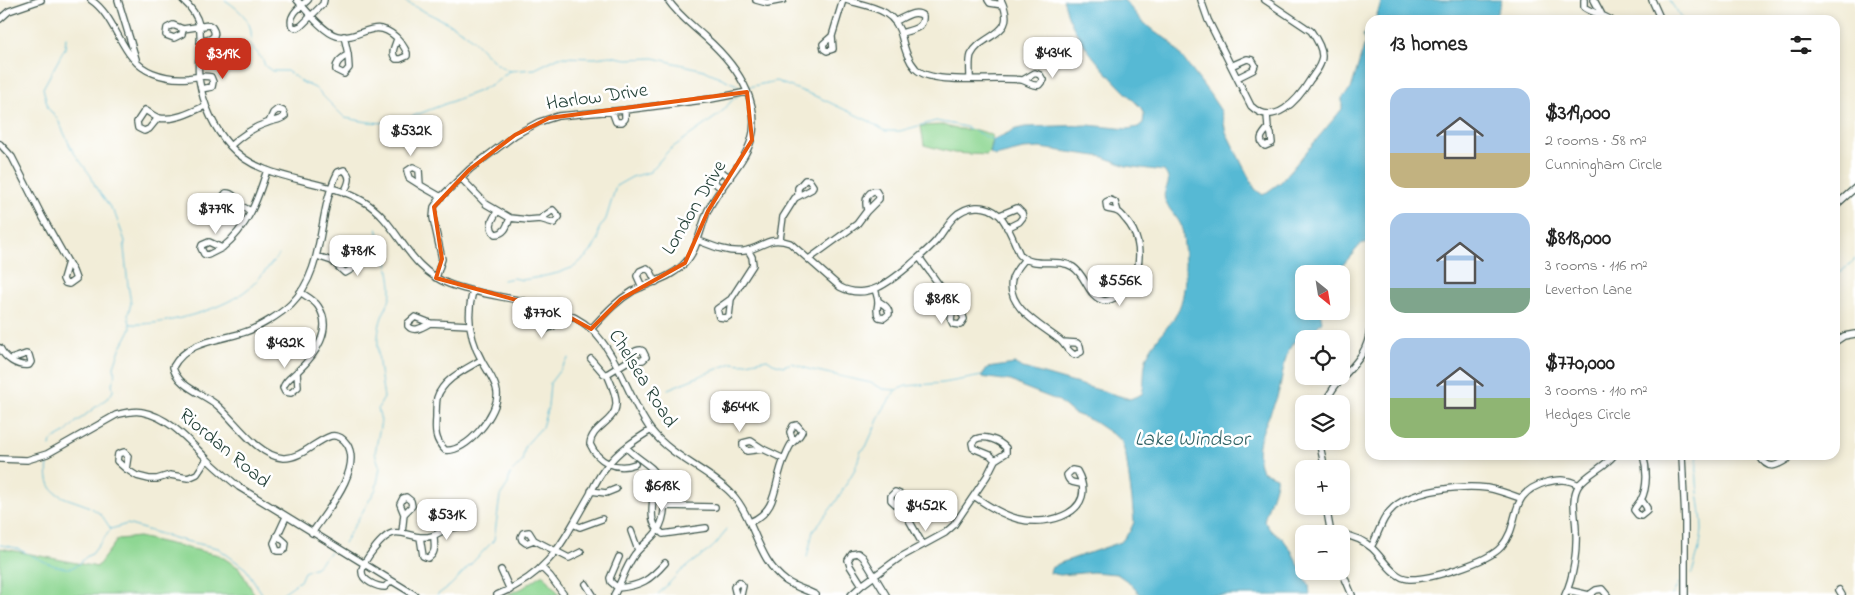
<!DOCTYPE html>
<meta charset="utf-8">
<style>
:root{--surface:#fff;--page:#f6f6f6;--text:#222;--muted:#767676;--accent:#c8321e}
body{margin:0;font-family:"Indie Flower",sans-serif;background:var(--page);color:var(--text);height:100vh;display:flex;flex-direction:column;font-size:19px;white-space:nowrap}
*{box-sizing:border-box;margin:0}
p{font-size:16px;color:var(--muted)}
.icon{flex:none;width:28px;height:28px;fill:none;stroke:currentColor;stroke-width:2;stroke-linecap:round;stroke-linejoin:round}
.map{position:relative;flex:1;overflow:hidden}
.panel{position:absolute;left:1365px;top:15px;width:475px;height:445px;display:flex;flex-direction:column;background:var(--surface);border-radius:15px;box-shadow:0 2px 8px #0003}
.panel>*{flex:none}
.needle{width:32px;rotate:150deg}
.tools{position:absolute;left:1295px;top:265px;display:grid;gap:10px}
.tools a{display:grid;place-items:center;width:55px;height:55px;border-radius:10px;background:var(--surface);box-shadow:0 2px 8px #0003;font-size:25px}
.price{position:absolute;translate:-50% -42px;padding:0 11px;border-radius:10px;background:#fff;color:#222;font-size:16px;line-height:32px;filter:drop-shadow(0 1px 2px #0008)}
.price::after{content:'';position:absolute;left:50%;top:30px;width:15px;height:11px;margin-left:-8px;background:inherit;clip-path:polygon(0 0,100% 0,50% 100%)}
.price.active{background:var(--accent);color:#fff}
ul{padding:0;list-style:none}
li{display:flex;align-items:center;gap:15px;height:125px;padding:0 25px}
li span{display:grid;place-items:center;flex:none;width:140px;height:100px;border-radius:15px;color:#555}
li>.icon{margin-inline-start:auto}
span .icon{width:60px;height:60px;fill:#fffc;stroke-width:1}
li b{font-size:21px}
h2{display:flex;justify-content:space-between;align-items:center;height:60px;padding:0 25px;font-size:21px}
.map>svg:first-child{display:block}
.green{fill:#8ed793;stroke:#568a64}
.water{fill:#56b9d4;stroke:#3a7b84}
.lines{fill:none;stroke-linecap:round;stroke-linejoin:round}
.stream{stroke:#56b9d4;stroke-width:1}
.minor-casing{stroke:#3f574d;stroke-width:8}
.minor{stroke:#fff;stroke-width:5.5}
.marked{fill:none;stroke:#e8590c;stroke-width:4;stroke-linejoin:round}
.labels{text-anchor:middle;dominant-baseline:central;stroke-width:5;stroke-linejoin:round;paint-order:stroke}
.street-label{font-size:20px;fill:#1f3d34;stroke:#fff}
.water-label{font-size:21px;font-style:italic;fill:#306264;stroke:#fff}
</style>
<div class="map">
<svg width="1855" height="595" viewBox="0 0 1855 595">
<rect width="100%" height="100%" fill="#fff"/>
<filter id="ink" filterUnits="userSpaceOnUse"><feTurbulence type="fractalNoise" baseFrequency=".02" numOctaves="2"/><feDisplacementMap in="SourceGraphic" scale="10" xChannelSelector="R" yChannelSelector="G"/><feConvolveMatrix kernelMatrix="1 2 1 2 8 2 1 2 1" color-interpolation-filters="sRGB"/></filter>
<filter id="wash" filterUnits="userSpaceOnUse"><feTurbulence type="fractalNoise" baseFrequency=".0096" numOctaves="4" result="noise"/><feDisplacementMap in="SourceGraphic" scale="20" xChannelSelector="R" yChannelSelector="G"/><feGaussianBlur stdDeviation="1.12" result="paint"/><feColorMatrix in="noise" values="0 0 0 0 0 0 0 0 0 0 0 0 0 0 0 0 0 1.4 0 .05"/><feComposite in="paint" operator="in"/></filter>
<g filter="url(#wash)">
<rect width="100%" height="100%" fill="#f2edd8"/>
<path class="green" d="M943 125C948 127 954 129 960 129 972 130 981 129 992 136L991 149 987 155 954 153 924 145 921 126Z
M139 537 219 555 239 568 255 595H0V548L97 567 118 539Z
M543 574 560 595H506L523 588Z"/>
<path class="water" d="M1063 0H1124L1142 21 1156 33 1169 40 1209 93 1221 111 1226 132 1243 166 1255 189 1263 195 1281 182 1342 109V98L1351 89 1365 43 1363 35 1370 30V243H1362L1335 274H1304V311H1320L1322 321C1313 335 1303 332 1294 342 1283 355 1283 378 1278 394 1270 419 1250 444 1262 471L1276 477C1278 483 1266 511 1264 521L1271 531 1283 539 1291 550 1309 585 1310 595H1140L1130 583 1117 574 1093 572 1060 575 1050 573 1051 568 1060 563 1121 542 1130 531 1134 522 1132 500 1126 456 1121 440 1093 421 1073 413 1059 401 1023 387 1011 381 981 377 987 368 1015 364 1023 368 1130 399 1142 394C1145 382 1143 371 1146 359 1151 344 1165 331 1174 318 1190 295 1185 253 1182 227 1178 217 1169 211 1165 200 1161 188 1175 185 1164 171L1126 166 1104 157 1040 148 1023 149 995 156 990 153 993 140 1016 129 1025 127 1088 125 1128 129 1138 127 1143 123 1144 115 1141 108C1116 83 1083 51 1069 18 1066 12 1066 6 1063 0Z
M1382 0H1502L1494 20H1375Z"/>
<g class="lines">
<path class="stream" d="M225 0C240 10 256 23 250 44L263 60 265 66 272 71H287L302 82 315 88 345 118 368 122 387 123 408 118 479 91 496 82 509 71 535 69 559 57 595 58 610 56 627 59 654 58 704 70 739 86 737 90
M403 0C422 12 443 19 462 31 479 42 490 63 509 71
M1669 0 1683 20
M748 87 776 81 820 98 869 121 885 131H900L936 121 966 127 993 140
M1835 276 1852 263 1855 258
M503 280 514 278 522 280 540 277 558 273 574 267 590 253 598 240 599 229 606 219 616 186 632 177 650 172 669 150 720 114 734 98 738 96
M130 324C161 326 219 311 244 292 257 283 268 267 279 255
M668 389 732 363 742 364 767 359 773 363 783 366 792 363 808 369 871 383 883 389 896 390 906 386 943 383 982 376
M50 446 51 441 65 433 75 423 110 396 113 391 112 383 115 376 114 366 120 349 131 328 128 315 131 303 128 285 124 248 125 241 115 214 95 186 91 176 72 150 58 120 48 108 43 88 65 48 66 38
M48 463C42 505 75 494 99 513 104 517 107 524 111 529
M344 543 376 489 380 468 375 453 381 421 378 408 384 398C381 375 373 341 382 317 385 309 390 302 391 292 392 273 382 247 377 228
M0 545C5 546 10 546 15 548 29 553 55 570 70 568 80 567 83 556 92 554L111 529 127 524 181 540 218 548 246 569 263 595
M807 557 813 531 835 503 855 469 861 451 866 447 881 413 895 391
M1692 573C1696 559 1701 545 1702 530 1702 505 1693 481 1698 455
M280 595 300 581 304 572 316 567 330 552
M437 595 451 585 494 540 500 496 508 484 510 474 522 462 525 446 542 427 548 407 550 383 569 358
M657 595C668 586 675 575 686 567 704 552 714 552 726 529
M1672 595 1679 583"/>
</g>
</g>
<g filter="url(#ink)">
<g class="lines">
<defs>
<path id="minor" d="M91 0C118 18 121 62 153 73 163 77 176 79 188 78 195 77 203 75 211 77L213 82 212 87 201 89
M118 0 136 59
M183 0C212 26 195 48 199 79 203 103 213 127 230 146 263 183 322 177 363 201 399 222 405 267 449 284 490 300 560 299 591 329 620 357 628 399 651 430 674 459 708 469 732 494 755 519 757 560 786 581 795 587 806 590 816 595
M297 0C306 10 324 33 337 36 361 41 373 16 396 37 401 42 404 46 407 53V56L400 59H396C390 53 395 46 397 39
M308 0C300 7 288 15 292 26L296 28 301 26 323 4 324 0
M756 0 767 3 783 0
M846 0C871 7 896 9 902 38 905 50 908 60 916 69 933 86 997 76 1022 80 1029 82 1032 87 1039 85L1043 80 1040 75 1035 73 1023 80
M988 0 990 3 1003 5
M1201 0 1208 20 1251 106C1274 128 1298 100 1310 80 1315 73 1322 65 1322 56 1322 47 1316 38 1311 31L1265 0
M1584 0V7C1592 13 1602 14 1611 20
M1594 0 1601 13
M1652 0 1661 20
M0 19 9 11 41 0
M896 21C905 17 915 9 923 16 924 29 911 30 901 33
M183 29 182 34 174 38 166 35 167 28 173 25 183 29 209 25 212 27C219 37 210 40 201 41
M344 36 348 54C342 59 335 62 336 70L344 74 349 68 348 54
M832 36 833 49 827 51 824 49 823 44 832 36 843 0
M1231 66 1247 59 1252 60 1255 65 1253 70 1237 78
M970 78C970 72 969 61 971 55 982 32 1019 37 1001 0
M612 111 616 122H622L625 119V110
M1267 114 1268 128C1263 135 1257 139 1265 146L1272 143 1271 134 1268 128
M158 118 149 129 144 131 138 128 137 122 145 110C149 112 154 117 159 118 174 121 192 112 205 106
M0 144 12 157 42 216 73 271 76 279 69 284 65 283 63 279 68 262
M230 146C240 137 254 127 267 123 273 120 280 121 285 116L283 111 278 109 273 113 269 122
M461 178 486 204 510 218 528 220 540 219 554 223 559 217 553 210 540 219
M420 185 409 178 407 171 413 167 419 170 420 185 441 197
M722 189 716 184 714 178 722 172 730 178
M239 205 227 206 222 203V198L226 193C234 193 236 199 239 205L251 211
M1835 206 1855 188
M497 212C493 219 487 226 495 234 505 234 507 226 510 218
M1000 215 1017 208 1022 213 1023 217 1019 222 1007 228
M780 239 783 217 795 198 812 189 813 186 809 180H805L798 188V196
M697 240C712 246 728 253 744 251 763 248 768 235 790 243L840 287C867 301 890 282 910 265 919 257 928 250 936 241 942 234 947 224 954 217 966 205 986 203 999 215 1007 222 1015 244 1020 255 1034 269 1057 257 1073 267 1087 276 1087 297 1105 301 1141 294 1149 245 1126 220 1124 218 1121 213 1118 212 1115 210 1110 210 1107 209L1106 202 1110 200 1115 202 1118 212
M222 248 208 255 204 254 201 248 202 245 209 242 222 248C248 227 257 201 267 170
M317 256 332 261 345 273 352 269 350 259H343L332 261
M919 257 953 304 951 320 953 324 960 325 964 319 963 316 953 303
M809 259 857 224 866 212 879 199V196L876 191H873C865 195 865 202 867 210
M1025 259C1020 265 1014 272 1012 279 1005 308 1044 327 1061 341 1066 346 1068 352 1075 355L1081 352 1080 346 1077 343 1062 342
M436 278 442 259 433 218 434 207 441 197 470 169 515 135 539 122 558 116 625 110 711 99 747 92
M642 287 637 276 640 271 647 268 651 272 656 282
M875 289C876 293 878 298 878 302 878 308 875 311 879 317L884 318 889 314C889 307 883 304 878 301
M473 291C466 316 469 338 482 361 487 371 496 381 497 392 500 412 466 454 445 450 435 440 435 432 436 418 436 411 436 404 437 398 443 379 466 369 481 360
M731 299 729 316 726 318 719 317 717 309 731 299 753 265 752 257 748 250
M543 307 542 325 546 329 553 326 560 312
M430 323C423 327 414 333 408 326V323L415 317 430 323 469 325
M591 329C604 315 616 301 633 291 650 282 669 279 683 265 698 251 700 228 708 210 730 167 770 147 747 91 738 70 722 52 705 37 692 25 678 15 668 0
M1835 342 1844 336 1855 334
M0 348C5 358 17 367 29 365L31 362 29 355 26 354 11 359
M591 359 604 374H607
M297 372 298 387 291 393 285 392 283 388C285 380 293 376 298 371 315 355 334 329 318 306 314 300 306 296 300 292
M607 374C611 384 617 395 616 405 615 422 591 427 590 444 598 462 616 471 635 464
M607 374 628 361 643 360 646 357 643 351 641 350C634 350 629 355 628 361
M1325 404C1335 375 1367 365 1370 329
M1319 441 1325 469
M763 449 747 451 743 446V443L751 441 763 449 784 459
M1682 455 1685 521V595
M1759 455C1769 473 1778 465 1792 456
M0 459 27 460 47 454 116 415C124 413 133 410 142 412 169 417 188 440 207 459 217 469 228 478 239 487L415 595
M126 469 117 461 118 454 124 452 128 456 126 469 137 476 149 479H157L170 475 188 478 197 474 207 459
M591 491 606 493 616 489
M974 496C988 506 1002 515 1018 519 1049 527 1100 512 1077 471L1072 470 1067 475C1069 484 1074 482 1081 484
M653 497C652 512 649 524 663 534L706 528
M1641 499 1647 508V511L1641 516 1638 515 1634 510C1636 506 1639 503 1641 500 1648 487 1647 468 1643 455
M664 506 715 507
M1326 506 1331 534
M905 513 891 500V496L895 492 902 495 905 513 923 545
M750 522C780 510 773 481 785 457 787 452 789 447 792 443 796 439 800 437 802 431L797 425 793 426 790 432 793 442
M573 524 580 527 602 519
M631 531 638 550
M312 533C326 512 363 469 347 444 343 438 338 435 331 436 315 441 301 459 283 458 258 456 236 422 218 406 205 394 177 387 173 367 187 341 217 341 242 333 257 329 281 314 291 304 327 268 316 213 338 172L344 170C353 177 348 184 344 193
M402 533 404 514 412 506 411 501 406 497 403 498 400 504 404 514
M1341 534C1353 536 1363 540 1372 548 1383 558 1393 578 1409 579 1429 580 1488 562 1501 547 1523 522 1505 494 1547 482 1560 479 1567 479 1579 485
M277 535 286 543 285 549 282 551H277L274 543 286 517
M420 537 423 556 428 558C437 553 434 545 434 536
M534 540 526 543 522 540 521 537 523 533 529 532 534 540 569 558 581 552
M1371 547C1379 534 1381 518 1394 507 1414 490 1461 485 1487 488 1498 490 1509 494 1520 498
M619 557 610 578 611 582 618 588C641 586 650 580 665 563
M542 568 550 576 564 595
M1341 569 1352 595
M501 570 510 590
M391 581 385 587C378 587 361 581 362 571 362 562 383 535 393 533 401 531 411 536 420 537 436 538 437 532 449 528 455 527 458 528 464 524L462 518 457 516 453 519 449 528
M586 584 593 595
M862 585 850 566 848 560 852 554 858 553 863 557 886 595
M1567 590 1589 595
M1839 590 1842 595
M497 595C551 572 561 544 589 496 594 486 599 475 607 466 618 451 635 440 651 430
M614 595C621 583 625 569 633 557 639 547 650 541 657 531 666 519 667 492 660 479 652 464 636 459 626 447
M736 595 734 587 739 582 743 586 741 595
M851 595 862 585 899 558 945 533 954 525 987 476 995 460 1006 453V448C999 440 985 435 976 439L972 443 973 448 990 455 995 460
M1565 595C1574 576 1577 551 1576 531 1576 516 1570 498 1579 485 1588 473 1605 467 1614 455
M1589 595 1596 590 1602 589 1607 595"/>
</defs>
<use href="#minor" class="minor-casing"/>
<use href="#minor" class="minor"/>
</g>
</g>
<path class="marked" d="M747 92 752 140 708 211 685 263 621 299 591 329 560 312 436 278 442 259 434 207 470 169 515 135 549 118Z"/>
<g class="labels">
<g class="street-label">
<text transform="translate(597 98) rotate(-8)">Harlow Drive</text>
<text transform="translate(695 208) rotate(-59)">London Drive</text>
<text transform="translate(642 379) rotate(58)">Chelsea Road</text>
<text transform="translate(224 449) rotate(40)">Riordan Road</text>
</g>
<g class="water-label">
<text x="1192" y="440">Lake Windsor</text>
</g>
</g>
</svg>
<div class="tools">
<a><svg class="needle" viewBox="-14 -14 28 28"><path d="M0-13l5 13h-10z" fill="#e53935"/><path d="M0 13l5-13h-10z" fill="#767676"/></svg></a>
<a><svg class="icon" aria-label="locate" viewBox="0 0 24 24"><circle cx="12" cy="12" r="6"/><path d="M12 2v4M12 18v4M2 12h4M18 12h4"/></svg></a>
<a><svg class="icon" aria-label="layers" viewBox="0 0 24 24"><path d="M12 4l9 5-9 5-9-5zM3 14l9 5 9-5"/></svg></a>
<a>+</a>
<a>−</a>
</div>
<b class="price" style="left:1053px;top:79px">$434K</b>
<b class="price active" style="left:223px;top:80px">$319K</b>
<b class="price" style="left:411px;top:157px">$532K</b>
<b class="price" style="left:216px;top:235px">$779K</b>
<b class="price" style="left:358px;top:277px">$781K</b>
<b class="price" style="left:1120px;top:307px">$556K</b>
<b class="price" style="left:942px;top:325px">$818K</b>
<b class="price" style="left:542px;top:339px">$770K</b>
<b class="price" style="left:285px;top:369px">$432K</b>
<b class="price" style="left:740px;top:433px">$644K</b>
<b class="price" style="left:662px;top:512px">$618K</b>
<b class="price" style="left:926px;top:532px">$452K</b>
<b class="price" style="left:447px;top:541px">$531K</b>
<section class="panel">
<h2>13 homes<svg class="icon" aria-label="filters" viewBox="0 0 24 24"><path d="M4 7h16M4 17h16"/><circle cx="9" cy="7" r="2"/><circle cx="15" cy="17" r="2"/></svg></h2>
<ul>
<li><span style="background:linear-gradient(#a9c7e8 65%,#c2b280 0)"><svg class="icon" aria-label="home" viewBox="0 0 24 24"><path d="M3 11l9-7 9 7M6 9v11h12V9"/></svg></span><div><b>$319,000</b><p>2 rooms · 58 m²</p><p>Cunningham Circle</p></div></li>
<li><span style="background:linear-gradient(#a9c7e8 75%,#7fa58c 0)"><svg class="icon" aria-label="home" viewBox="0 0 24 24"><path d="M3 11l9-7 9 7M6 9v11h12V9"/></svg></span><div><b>$818,000</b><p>3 rooms · 116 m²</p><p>Leverton Lane</p></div></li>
<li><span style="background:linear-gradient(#a9c7e8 60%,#8fb573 0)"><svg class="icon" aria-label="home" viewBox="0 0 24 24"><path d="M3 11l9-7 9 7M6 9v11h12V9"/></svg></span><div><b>$770,000</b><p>3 rooms · 110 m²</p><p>Hedges Circle</p></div></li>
</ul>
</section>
</div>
